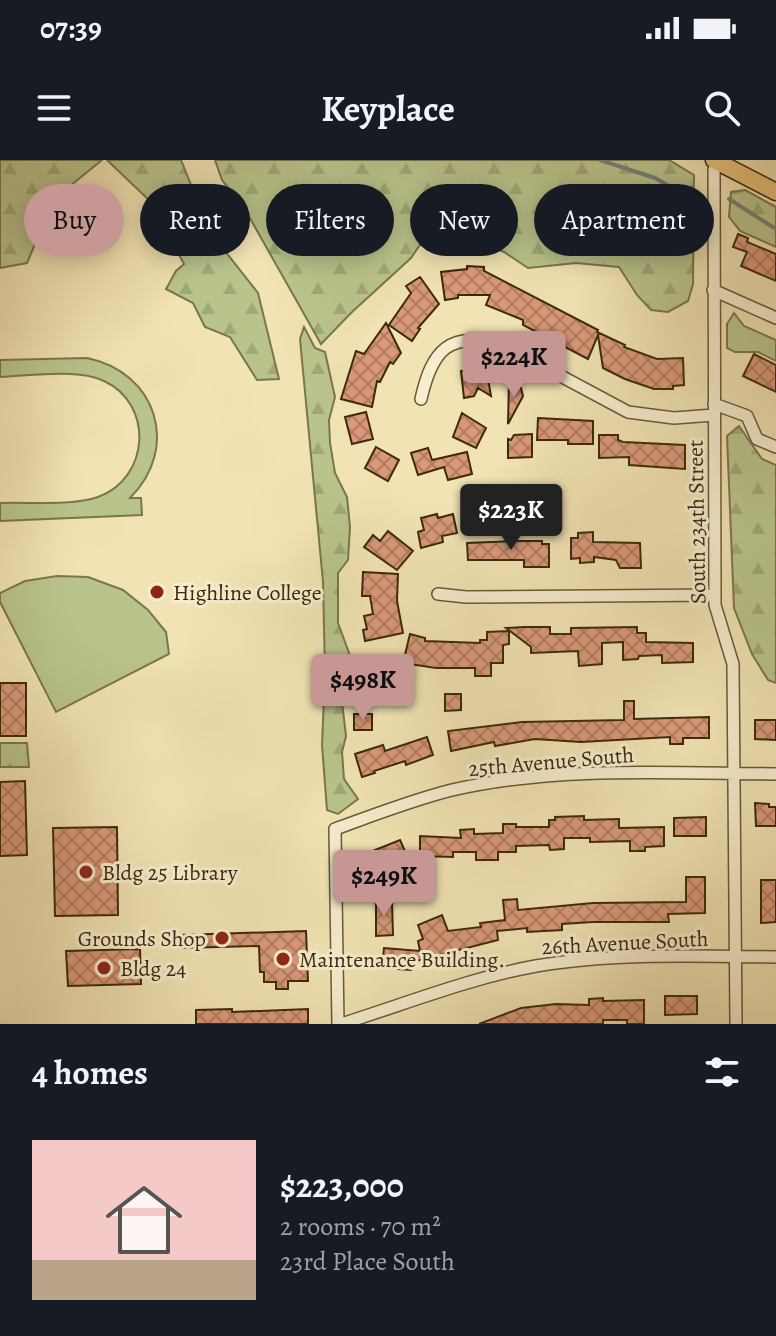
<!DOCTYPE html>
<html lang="en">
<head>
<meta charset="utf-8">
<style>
  body { margin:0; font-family:Alegreya,serif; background:#20242c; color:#f1f3f6; height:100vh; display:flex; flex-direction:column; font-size:30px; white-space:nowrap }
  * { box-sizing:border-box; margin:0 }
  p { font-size:26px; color:#9ea1a6 }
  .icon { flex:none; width:44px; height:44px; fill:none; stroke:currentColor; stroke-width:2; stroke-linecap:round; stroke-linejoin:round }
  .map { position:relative; height:864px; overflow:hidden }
  .drawer { display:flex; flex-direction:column; background:#171b24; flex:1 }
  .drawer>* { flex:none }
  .banner { position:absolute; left:24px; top:24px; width:728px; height:72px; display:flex; gap:16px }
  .price { position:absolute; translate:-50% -68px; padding:0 18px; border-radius:8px; background:#c59692; color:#111; font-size:26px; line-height:52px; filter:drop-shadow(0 2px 4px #0008) }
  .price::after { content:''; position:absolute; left:50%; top:48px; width:24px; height:18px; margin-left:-12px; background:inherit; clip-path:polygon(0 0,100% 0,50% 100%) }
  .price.on { background:#222; color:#fff }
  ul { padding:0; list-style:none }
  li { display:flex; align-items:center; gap:24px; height:200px; padding:0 32px }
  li+li { border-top:2px solid #363941 }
  li span { display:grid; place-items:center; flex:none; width:224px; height:160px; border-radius:0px; color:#555 }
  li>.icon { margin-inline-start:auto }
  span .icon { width:96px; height:96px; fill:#fffc; stroke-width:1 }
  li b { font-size:34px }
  h2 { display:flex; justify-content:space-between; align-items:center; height:96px; padding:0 32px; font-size:34px }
  .tag { padding:0 28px; border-radius:36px; background:#171b24; box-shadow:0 4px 20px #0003; font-size:28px; line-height:72px }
  .tag.on { background:#c59692; color:#111 }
  .status { display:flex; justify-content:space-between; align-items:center; height:56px; padding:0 40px; background:#171b24; direction:ltr }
  .status svg { height:22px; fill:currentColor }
  header { display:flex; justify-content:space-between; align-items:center; height:104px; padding:0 32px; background:#171b24; font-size:36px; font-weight:700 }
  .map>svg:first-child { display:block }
</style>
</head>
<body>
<div class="status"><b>07:39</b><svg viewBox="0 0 49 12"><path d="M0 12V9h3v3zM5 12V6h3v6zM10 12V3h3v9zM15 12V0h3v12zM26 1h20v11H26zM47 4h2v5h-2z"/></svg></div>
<header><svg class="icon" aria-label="menu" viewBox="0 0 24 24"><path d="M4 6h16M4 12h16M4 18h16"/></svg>Keyplace<svg class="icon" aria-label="search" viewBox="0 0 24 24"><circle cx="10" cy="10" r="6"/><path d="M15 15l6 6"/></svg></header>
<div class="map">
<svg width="776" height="864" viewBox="0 0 776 864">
  <defs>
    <pattern id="forest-firs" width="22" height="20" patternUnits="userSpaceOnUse" patternTransform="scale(2)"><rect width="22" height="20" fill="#b9c48c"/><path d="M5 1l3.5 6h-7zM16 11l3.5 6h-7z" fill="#a0a878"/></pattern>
    <pattern id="building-cross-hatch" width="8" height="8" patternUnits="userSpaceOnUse" patternTransform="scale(2)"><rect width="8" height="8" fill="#d99878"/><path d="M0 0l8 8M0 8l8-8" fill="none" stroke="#b17c61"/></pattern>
  </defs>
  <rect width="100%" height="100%" fill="#f1e3b3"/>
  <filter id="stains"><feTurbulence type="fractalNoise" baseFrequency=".0025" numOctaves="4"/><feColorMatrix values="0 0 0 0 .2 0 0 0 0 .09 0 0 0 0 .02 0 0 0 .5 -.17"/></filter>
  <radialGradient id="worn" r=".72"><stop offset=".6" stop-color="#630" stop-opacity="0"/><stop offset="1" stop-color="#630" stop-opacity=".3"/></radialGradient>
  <path fill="#b9c48c" stroke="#7a764d" stroke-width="2" d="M734,153l10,13 32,14v21l-18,-9h-23l-8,-4v-24z
    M87,198c69,14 94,89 43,140h11l1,17 -142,6v-18c29,-1 72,3 98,-6 52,-19 56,-93 6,-116 -26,-13 -75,-5 -104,-4v-17z
    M57,416l31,1 35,13 25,20 18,22 3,22 -113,58 -56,-110v-9l25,-12z"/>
  <path fill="url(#forest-firs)" stroke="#7a764d" stroke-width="2" d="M0,0h102l-48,39 -27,64 -27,5z
    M107,0h74l29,72 48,61 21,86 -22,1 -27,-43 -25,-10 -12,-24 -27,-14 10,-18 8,-7 -34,-63z
    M215,0h454l25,15 -1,109 -5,17 -20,11 -17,-2 -14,-15 -18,-28 -43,-4 -48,5 -24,-16 -59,-23 -19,7 -15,22 -59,54 -31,32 -74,-131 -25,-33z
    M745,30l31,17v40l-36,-16 -11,-14 2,-25z
    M304,167l11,21 10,4 10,45 -6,23 1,23 5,30 12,24 3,30 -2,33 -10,13v50l21,57 -18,13 5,43 -4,16 2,27 14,20 -20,15 -11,-4 -5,-65 3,-72 -2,-91 -23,-243z
    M739,266l23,33 14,6v218l-8,-3 -16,-26 -18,-46 -7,-172z
    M0,583h27l2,24h-29z"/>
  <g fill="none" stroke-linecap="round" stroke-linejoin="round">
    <path stroke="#778173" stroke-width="4" d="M600,0l55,18 14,8 20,5
      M729,39l47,30"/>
  </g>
  <path fill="url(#building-cross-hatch)" stroke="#3c290e" stroke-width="2" d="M738,74l10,4 -1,4 29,12v27l-35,-15 6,-14 -14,-5z
    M467,106l17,1v4l114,59 -1,2 28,13 -1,2 33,12 26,-1 1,27 -11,1v3h-19l-29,-10 -22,-11 -5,-33 -10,24 -65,-34v-5l-37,-15 4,-10h-32v3l-13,2 -4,-28 26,-3z
    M420,117l19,27 -21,24 2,1 -8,12 -23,-16 22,-32 -5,-7z
    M386,163l15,30 -8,11 -3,-2 -10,20 -3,-1 -5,26 -31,-8 15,-48 8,3z
    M754,194l22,11v27l-33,-16z
    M486,207l5,29 -13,-8 -4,8 -10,2 -3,-27z
    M509,221l12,7 2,8 -15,28z
    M366,252l7,27 -21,5 -7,-27z
    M462,253l24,15 -10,20 -23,-11z
    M538,258l55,3v23h-25v-4h-31z
    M532,274v23l-24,1v-19l3,1 3,-5z
    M599,275h19v5l5,2 62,3v24l-56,-4v-8l-30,1z
    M376,287l23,13 -11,21 -23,-13z
    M428,288l4,12 35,-8 5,22 -24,6 -4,-13 -26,8 -7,-22z
    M437,354l1,4 15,-4 4,19 -15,3 1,6 -22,6 -3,-16 6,-2 -3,-12z
    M388,371l25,20 -16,19 -33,-23 9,-12 7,6z
    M593,372v10l47,1 1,25h-21l-4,-8 -22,-3v5l-14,1v-5l-9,1v-21h7v-5z
    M519,381h23v3h7v23h-25v-7h-56l-1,-17z
    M363,412l35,2 -1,27 6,32 -38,8 -2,-11 4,-1 -3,-13 9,-2 -3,-18h-8z
    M524,467h26v7h21v-6l66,-1v6h9v9l47,1v19l-31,1v-8l-23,1 -1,3 -15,1v-18l-21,1v21l-23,2 -1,-15 -47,2v-6l-25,-19z
    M509,471v13l-6,1v18h-12v13h-16v-8h-39l-33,-5 7,-29 15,4v3l55,2v-3h7v-8z
    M0,523h26v53h-26z
    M445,534h16v16l-16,1z
    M624,541h10v18l75,-2v21h-26v6h-13v-7l-89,5 -46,-3 -40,7 -1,-4 -43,9 -3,-20 74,-9 102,-2z
    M354,554h18v16h-18z
    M755,560h21v20l-21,-1z
    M427,577l6,18 -27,10 -1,-4 -31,10 1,2 -13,4 -7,-23 28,-9 2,6z
    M25,621l2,74 -27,1v-74z
    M755,643l14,1v3h7v19h-20z
    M584,656v4l35,-1v9l45,-1v19l-19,1v4h-15v-10l-40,1v-4h-26v11l-14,1 -1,-5 -33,1v6h-18v8h-22v-8h-23v5l-33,-1v-20l41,2 -1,-8 14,-1v5l29,-1v-9h13v3h33v-7h6v-3z
    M706,657v19h-32v-18z
    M117,667l1,88 -63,1 -2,-88z
    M400,680l9,20 -35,14 -9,-20z
    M686,717h19v36l-37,1 1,8h-76l-31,2v6l-35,2v-4l-30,3 1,9 -86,22 -1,8 -29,-2 2,-20 36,3 -2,-10 5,-2 -5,-14 24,-10 6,16 33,-4 -1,-4 25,-3 -2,-20 14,-1 1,11 75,-7 93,-1z
    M761,720h15v42l-15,1z
    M376,741h16l1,34 -17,1z
    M306,771l2,50h-20v8h-12v-7h-12v-10h-4l-1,-26 -78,2v-13z
    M140,789l1,35 -73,2 -2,-35z
    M665,836h32v18l-32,1z
    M603,838v3l41,-1v24h-17v-4h-24v4h-124l42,-16 35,-4 33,1v-6z
    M232,849v3l76,-3v15h-112v-14z"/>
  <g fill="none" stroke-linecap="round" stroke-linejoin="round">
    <g stroke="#695837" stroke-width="14">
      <path id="street" d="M718,0l-4,10 1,435 18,59 3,360
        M713,130l63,28
        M421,239c11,-49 28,-68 80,-55l127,68 46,6 40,-3
        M714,244l33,12 10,23 19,8
        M438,434l28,3 248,-2
        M338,864l-3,-195c39,-14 77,-29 117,-39 104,-24 217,-17 324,-16
        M341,864c64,-20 129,-46 195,-58 77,-13 162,-10 240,-9"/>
    </g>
    <g stroke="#3c290e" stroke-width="19">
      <path id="primary" d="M714,0l62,32"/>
    </g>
    <use href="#street" stroke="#f6edce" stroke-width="11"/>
    <use href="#primary" stroke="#e8c27a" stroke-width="16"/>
  </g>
  <g fill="#8f2418" stroke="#f6edce" stroke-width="3">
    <circle cx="157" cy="432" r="8"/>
    <circle cx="86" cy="712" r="8"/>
    <circle cx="222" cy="778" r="8"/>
    <circle cx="283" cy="799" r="8"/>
    <circle cx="104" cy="808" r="8"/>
  </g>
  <g text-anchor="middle" stroke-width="6" stroke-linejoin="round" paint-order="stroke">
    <g font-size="22" fill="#3c290e" stroke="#f6edce">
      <text transform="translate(696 362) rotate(-91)" y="8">South 234th Street</text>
      <text transform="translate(551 601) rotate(-5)" y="8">25th Avenue South</text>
      <text transform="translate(625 782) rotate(-3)" y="8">26th Avenue South</text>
    </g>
    <g font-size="22" fill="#3c290e" stroke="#f6edce" text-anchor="start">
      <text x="173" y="440">Highline College</text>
      <text x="102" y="720">Bldg 25 Library</text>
      <text x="206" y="786" text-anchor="end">Grounds Shop</text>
      <text x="299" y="807">Maintenance Building.</text>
      <text x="120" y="816">Bldg 24</text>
    </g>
  </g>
  <rect width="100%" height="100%" filter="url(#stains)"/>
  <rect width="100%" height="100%" fill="url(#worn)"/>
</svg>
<b class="price" style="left:514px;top:239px">$224K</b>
<b class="price on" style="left:511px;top:392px">$223K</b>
<b class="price" style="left:363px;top:562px">$498K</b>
<b class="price" style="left:384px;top:758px">$249K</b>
<div class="banner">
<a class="tag on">Buy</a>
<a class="tag">Rent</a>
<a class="tag">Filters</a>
<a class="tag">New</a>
<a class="tag">Apartment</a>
</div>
</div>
<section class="drawer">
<h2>4 homes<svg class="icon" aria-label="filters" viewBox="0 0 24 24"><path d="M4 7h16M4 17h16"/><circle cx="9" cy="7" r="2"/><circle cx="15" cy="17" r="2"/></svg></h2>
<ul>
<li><span style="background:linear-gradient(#f6c9c9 75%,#b9a48a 0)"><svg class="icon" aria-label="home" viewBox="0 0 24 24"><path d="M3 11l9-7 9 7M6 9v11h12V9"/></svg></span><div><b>$223,000</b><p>2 rooms · 70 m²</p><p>23rd Place South</p></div></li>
</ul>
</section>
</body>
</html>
